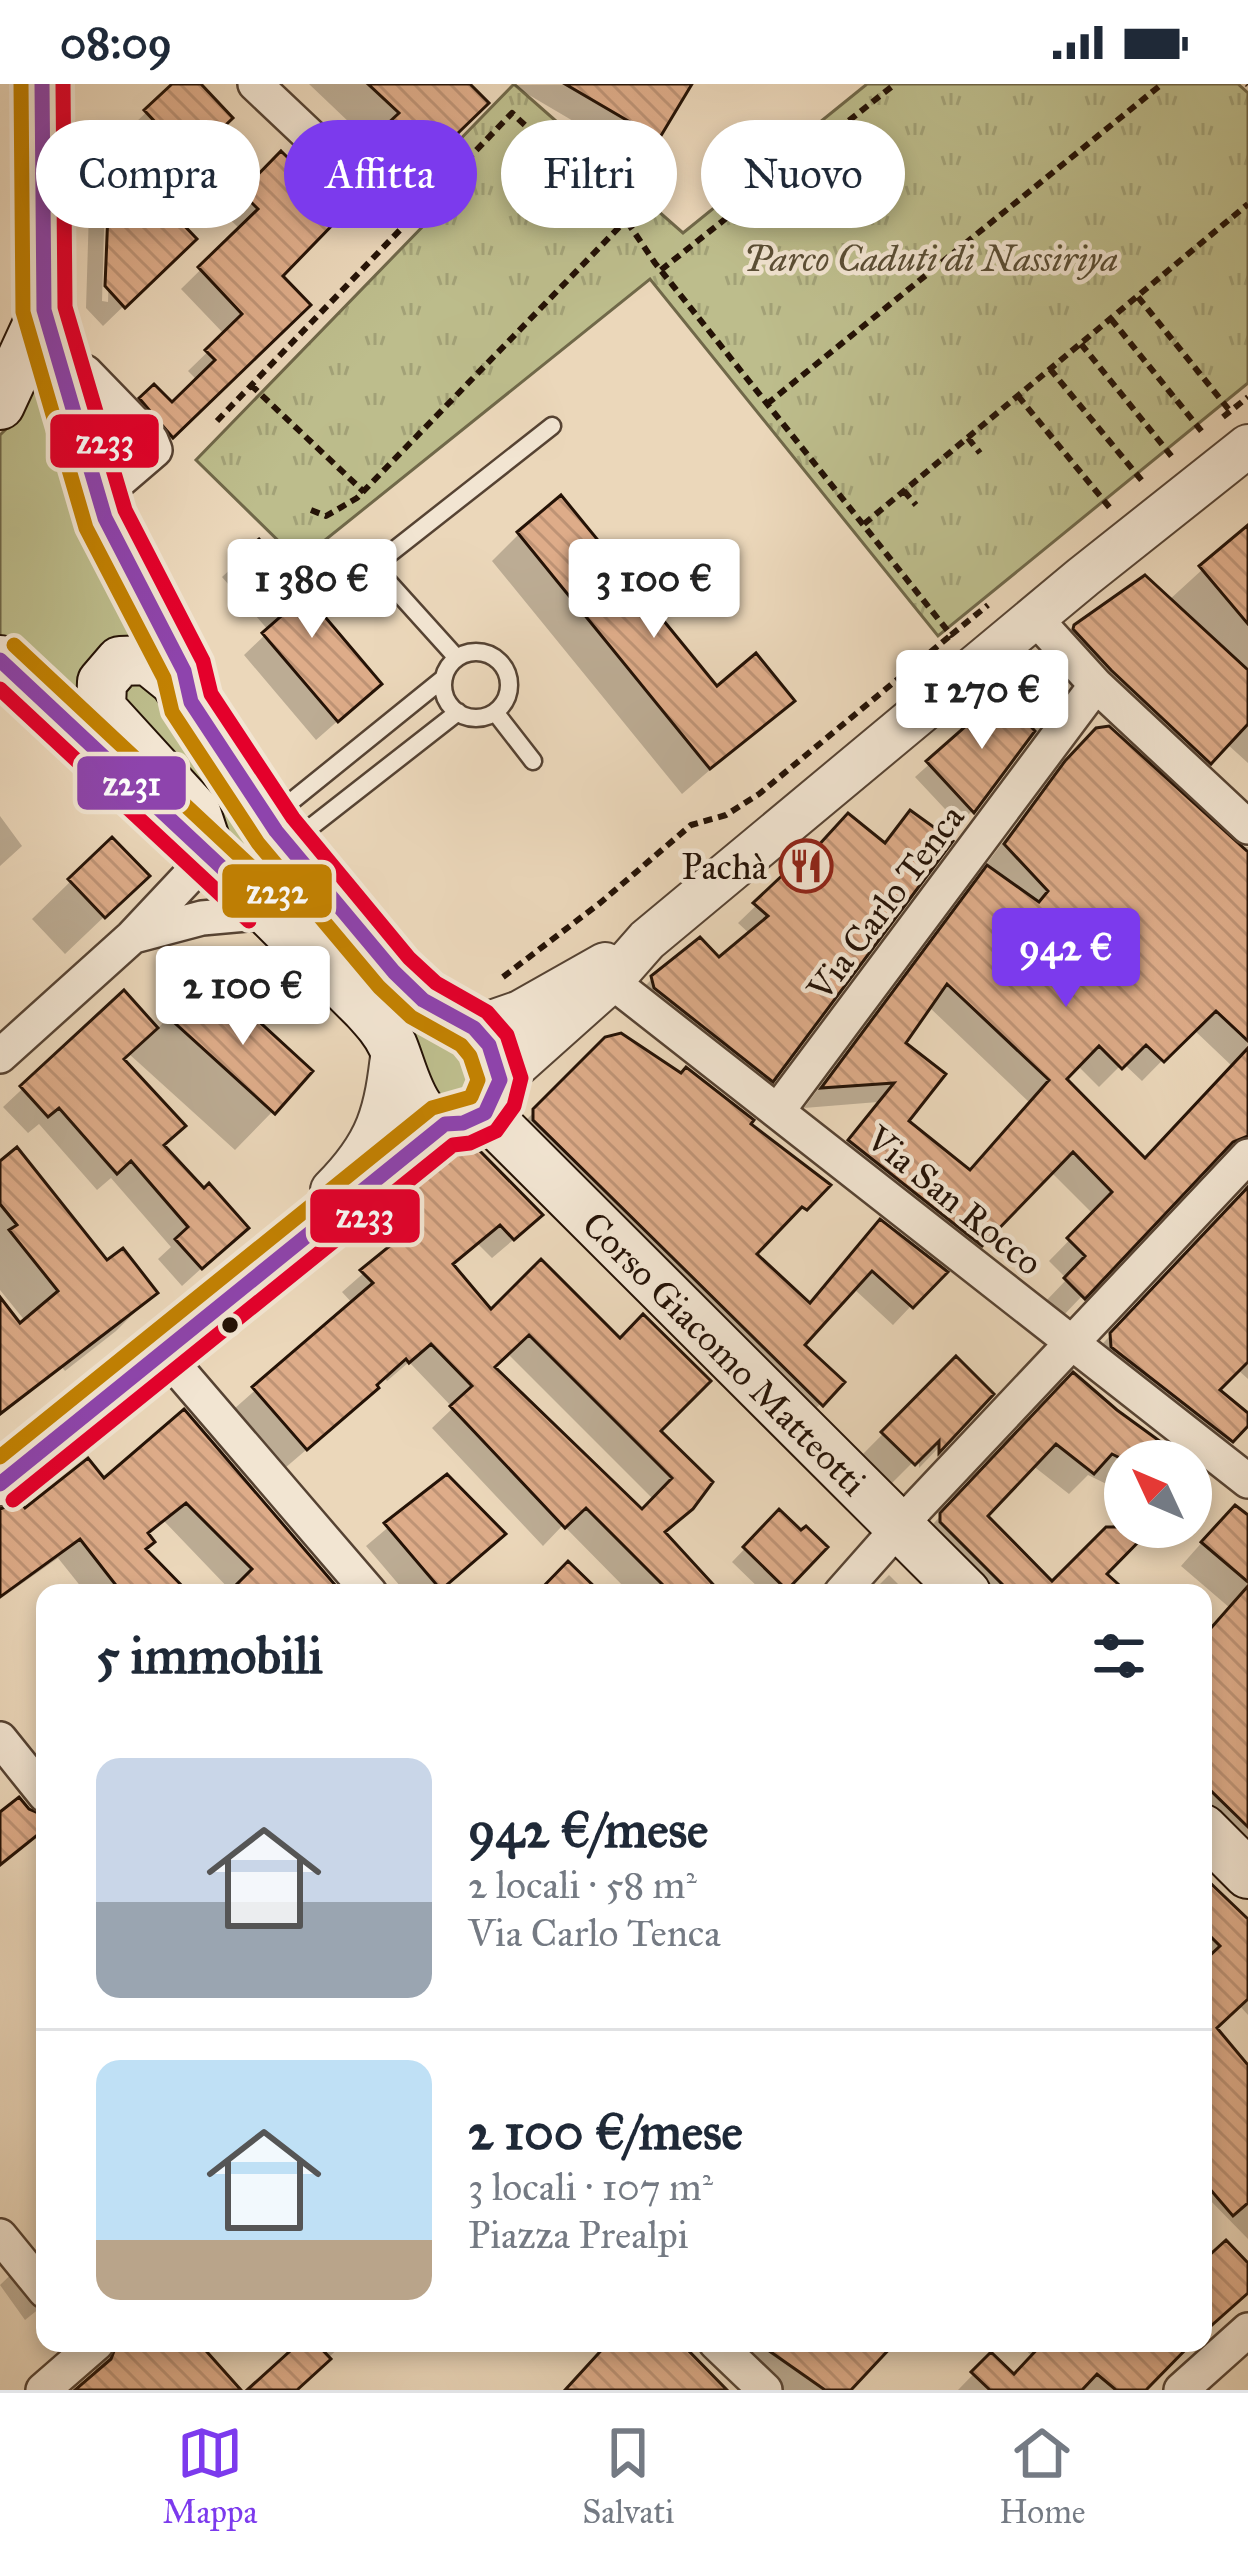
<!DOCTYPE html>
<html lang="it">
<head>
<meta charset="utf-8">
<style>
  body { margin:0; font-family:"IM FELL Great Primer",serif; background:#f2f2f3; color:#1f2937; height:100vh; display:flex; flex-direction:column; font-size:45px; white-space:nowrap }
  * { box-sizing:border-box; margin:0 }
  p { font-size:39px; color:#747a83 }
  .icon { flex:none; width:66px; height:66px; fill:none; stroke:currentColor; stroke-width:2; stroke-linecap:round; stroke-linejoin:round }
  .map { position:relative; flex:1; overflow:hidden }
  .drawer { position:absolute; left:36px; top:1500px; width:1176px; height:768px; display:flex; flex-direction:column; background:#fff; border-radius:24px; box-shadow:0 6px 18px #0003 }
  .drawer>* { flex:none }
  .guide { position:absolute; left:36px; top:36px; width:1176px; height:108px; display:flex; gap:24px }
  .needle { width:78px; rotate:314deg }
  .controls { position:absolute; left:1104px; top:1356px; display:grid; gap:24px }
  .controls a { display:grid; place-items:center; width:108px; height:108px; border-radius:50%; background:#fff; box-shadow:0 6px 18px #0003; font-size:60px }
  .price { position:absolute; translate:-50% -102px; padding:0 27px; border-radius:12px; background:#fff; color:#222; font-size:39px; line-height:78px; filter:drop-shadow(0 3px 6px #0008) }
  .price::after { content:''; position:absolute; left:50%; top:72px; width:36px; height:27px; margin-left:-18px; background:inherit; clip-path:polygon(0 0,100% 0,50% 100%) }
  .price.active { background:#7c3aed; color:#fff }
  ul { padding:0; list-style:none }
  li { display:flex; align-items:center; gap:36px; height:300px; padding:0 60px }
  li+li { border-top:3px solid #e0e1e3 }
  li span { display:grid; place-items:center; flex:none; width:336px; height:240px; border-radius:24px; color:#555 }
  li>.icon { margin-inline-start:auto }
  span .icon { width:144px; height:144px; fill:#fffc; stroke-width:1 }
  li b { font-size:51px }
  h2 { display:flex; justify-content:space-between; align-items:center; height:144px; padding:0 60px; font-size:51px }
  .tag { padding:0 42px; border-radius:54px; background:#fff; box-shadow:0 6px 18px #0003; font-size:42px; line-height:108px }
  .tag.active { background:#7c3aed; color:#fff }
  .status { display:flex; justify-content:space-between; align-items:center; height:84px; padding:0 60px; background:#fff; direction:ltr }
  .status svg { height:33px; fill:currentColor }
  .dock { display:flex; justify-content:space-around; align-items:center; height:168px; border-top:3px solid #e0e1e3; background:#fff; font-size:33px; color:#747a83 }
  .dock a { display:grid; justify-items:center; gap:6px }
  .dock .active { color:#7c3aed }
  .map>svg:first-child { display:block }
</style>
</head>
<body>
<div class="status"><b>08:09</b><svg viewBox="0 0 49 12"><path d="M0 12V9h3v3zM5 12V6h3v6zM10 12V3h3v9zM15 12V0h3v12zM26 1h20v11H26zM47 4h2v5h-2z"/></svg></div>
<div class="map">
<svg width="1248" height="2306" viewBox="0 0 1248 2306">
  <defs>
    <pattern id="park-tufts" width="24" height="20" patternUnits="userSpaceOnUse" patternTransform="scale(3)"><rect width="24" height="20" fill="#bdbd8c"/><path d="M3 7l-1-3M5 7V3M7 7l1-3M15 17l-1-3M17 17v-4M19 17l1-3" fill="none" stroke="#a2a177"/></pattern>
    <pattern id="building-back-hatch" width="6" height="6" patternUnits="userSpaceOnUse" patternTransform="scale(3)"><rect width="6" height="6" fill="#deac89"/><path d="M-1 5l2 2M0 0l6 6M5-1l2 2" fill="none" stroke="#be9375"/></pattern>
  </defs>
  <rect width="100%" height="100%" fill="#ebd7ba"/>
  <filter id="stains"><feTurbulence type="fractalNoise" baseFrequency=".00167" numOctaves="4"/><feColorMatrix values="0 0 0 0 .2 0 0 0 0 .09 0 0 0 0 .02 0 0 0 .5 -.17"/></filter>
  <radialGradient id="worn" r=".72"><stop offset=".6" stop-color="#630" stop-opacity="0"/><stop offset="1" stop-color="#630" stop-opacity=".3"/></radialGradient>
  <path fill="#bdbd8c" stroke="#706849" stroke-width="3" d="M38,285l113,266 -63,78 -88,-66v-212l8,-8z
    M134,584l354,409 -41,37 -204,-241 -132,-187z"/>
  <path fill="url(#park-tufts)" stroke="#706849" stroke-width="3" d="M514,0l169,149 184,-149h371l10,9v290l-310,253 -288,-357 -351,282 -103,-101 233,-240 -24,-24z"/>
  <path fill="#0003" fill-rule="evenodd" d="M176,0h21l32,34 -54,52 -42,-45z
    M309,0h157l19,19 -92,89 -34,-35 13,-13z
    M688,0l-31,53 -21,21 -124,-73z
    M281,72l-2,120 28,28 -155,150 -30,-35 32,-31 18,18 26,-25 -10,-10 37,-36 -44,-46 60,-59 -17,-16z
    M111,107l82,48 -90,87 -17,-18 3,-97 16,-16 -3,106 6,1z
    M519,450l197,156 75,10 -109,94 -190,-233z
    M1239,452l9,11v216l-22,-20 -38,39 -134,-133 22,-22 92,-26z
    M259,459l98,161 -41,36 -72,-85 25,-24 -47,-54z
    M1001,616l-29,111 -13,13 -44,-47z
    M1075,669l158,93 15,1v325l-7,-12 -21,-5 -9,5 -149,157 -16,-16 21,-22 -18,-18 45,-46 -44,-44 -91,94 -129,-102 48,-61 -74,6 163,-218 21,-21 -3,-3 60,-80zM928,922l102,97 -61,70 -64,-51 -3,-78zM1193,945l40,38 -89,95 -81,-83 14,-14 22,22 24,-24 19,18z
    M910,730l-139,266 -18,18 -119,-101 19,-19 66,-17 31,-27 -12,-11 52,-50 3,2 90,-31z
    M0,732l22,30 -22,20z
    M112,757l-4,72 -43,41 -33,-35z
    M123,911l33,35 27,-27 89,109 -37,38 -107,-97 -7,7 40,86 65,100 -44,40 -24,-27 13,-12 -60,-69 -14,12 -58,-66 -11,9 -25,-26z
    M607,956l140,85 80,60 -75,69 56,51 54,-63 81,30 -50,53 -40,-37 -52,57 20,58 -18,19 -287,-292z
    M451,1072l68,79 -27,23 -14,-14 -27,22 40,47 50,-50 116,168 52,51 -47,52 56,59h-88l-67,-68 -20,21 -111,-118 21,-20 -44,-46 -22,19 -3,-4 -29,31 -70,60 -51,-59 119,-105 -11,-12 56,-49 -21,-23zM507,1269l147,147 -12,13 -151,-146z
    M0,1081l107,100 47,28 -38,38 -51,40 -4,-5 -61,50v-97l19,8 7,-5 -26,-32z
    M1248,1092v203l-11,-10 -21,21 32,27v5l-38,39 -120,-104 153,-162z
    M956,1276l34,34 -71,74v-12l-27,27 -29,-29z
    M1051,1314l127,63h-53v32l-37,-18 -19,19 -37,-29 -48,51 68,69 73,-72v14h23l-45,47 20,19h-157l-47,-54z
    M184,1329l154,180h-105l-69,-72 -18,15 -4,14 43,43h-99l-28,-35 -58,41v-86l24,-1 79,-30z
    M447,1394l34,76 -45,39h-30l-40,-47z
    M779,1429l45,34 -44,46h-16l-32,-31z
    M1248,1434v355l-45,-46v-189l27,-30 -49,-42 31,-35z
    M889,1491l18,18h-36z
    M1203,1797l45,45v89l-9,-10 -25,24 34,41v169l-45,-46z
    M45,2158v62l-20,16 -25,-35z
    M117,2259h78l42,47h-157l12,-11 6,-16z
    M303,2259h41l-50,47h-43z
    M706,2259h185l-45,47h-70z
    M1018,2259h175l-50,47h-185l33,-34 23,21 19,-20z"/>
  <path fill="url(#building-back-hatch)" stroke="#241206" stroke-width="3" fill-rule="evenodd" d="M172,0h29l32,34 -43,41 -46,-49z
    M368,0h102l19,19 -65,63 -39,-40 14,-13z
    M565,0h127l-33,55z
    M281,67l63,62 -61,63 28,29 -138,133 -34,-40 15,-14 18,18 43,-42 -10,-10 37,-36 -44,-47 60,-58 -17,-17z
    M129,84l68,71 -72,69 -20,-22 4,-98z
    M561,411l156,191 39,-33 39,48 -85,68 -193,-237z
    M1248,441v99l-49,-58z
    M259,455l123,145 -44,38 -76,-89 26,-23 -47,-56z
    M1145,491l103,95v54l-37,40 -100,-94 -38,-41 1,-4z
    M1001,611l34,36 -61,82 -48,-52z
    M1109,642l139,126v189l-32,-30 -52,51 -18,-17 -24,24 -23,-23 -32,33 78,79 103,-110v88l-15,6 -148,157 -21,-21 21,-22 -18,-18 45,-46 -39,-40 -91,94 -134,-106 46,-57 -73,5 166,-223 52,37 9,-11 -44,-47 61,-83 31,-33zM947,900l102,96 -79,90 -61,-49 37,-47 -40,-31z
    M910,726l43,31 -180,241 -119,-94 -3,-12 49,-39 19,20 49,-41 -15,-13 36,-34 5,3 54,-59 37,30z
    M112,753l38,39 -45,42 -37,-39z
    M124,906l34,38 -34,31 62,67 -22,19 40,43 5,-5 40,45 -47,41 -27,-30 13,-12 -57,-66 -14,13 -58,-66 -11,9 -28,-31z
    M228,909l85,78 -38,43 -108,-98 16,-17 8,7 11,-12 14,12z
    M621,949l60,40 5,-6 68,53 -3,4 80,61 -24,25 -5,-3 -45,47 53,49 70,-84 68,53 -35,36 -41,-37 -67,74 40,37 -22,24 -290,-286v-11l72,-72z
    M17,1063l90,113 16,-12 35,45 -158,121v-117l20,26 38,-32 -49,-61 8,-5 -17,-21v-43z
    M477,1064l66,67 -29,25 -14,-15 -47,39 38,45 50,-50 79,79 23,-24 68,67 -50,50 52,51 -20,27 -28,23 56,61h-50l-85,-85 -21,20 -115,-122 22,-20 -41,-42 -22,19 -3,-4 -29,26 2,3 -72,62 -55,-63 121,-104 -13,-13 58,-47 -23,-26 55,-44zM529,1251l143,143 -30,31 -147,-142z
    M1248,1103v175l-28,28 28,23v13l-15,16 -122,-95 -1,-14z
    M956,1272l38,38 -55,59v-12l-24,24 -34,-33z
    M1073,1288l44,38 70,51h-61l-14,-7 -18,20 -38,-30 -68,72 64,65 54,-54h47l-46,47 21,19h-117l-71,-71v-9z
    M184,1325l158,184h-114l24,-24 -66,-66 -38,30 7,9 -9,7 43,44h-67l-42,-54 -80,58v-88l19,-8 6,7 63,-50 16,20z
    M447,1390l59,60 -65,56 -57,-67z
    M1235,1421l13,10v67l-47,-40z
    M779,1425l22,21 5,-4 22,21 -41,43 -44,-43z
    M568,1477l33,32h-64z
    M1248,1502v241l-45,-44v-146z
    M19,1713l10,12 16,7v13l-45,36v-53z
    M1203,1792l45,43v80l-31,29 31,37v138l-15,13 -30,-35v-219l17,-16 -17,-17z
    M1226,2156l22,23v30l-45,40v-72z
    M117,2259h82l42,47h-166l36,-31z
    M299,2259h17l15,16 -34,31h-50z
    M608,2259h73l46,47h-162z
    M758,2259h137l-44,47h-26z
    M1043,2259h149l-46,47h-30l-19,-16 -15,16h-92l-19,-18 20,-20 23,22z"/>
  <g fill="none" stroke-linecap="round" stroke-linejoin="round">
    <g stroke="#564333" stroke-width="21">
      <path id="service" d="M443 601a33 33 0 1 1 66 0a33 33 0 1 1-66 0Z
        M457,574l-83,-92 178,-140
        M495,628l38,49
        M272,733l172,-139
        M293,757l165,-129"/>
    </g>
    <g stroke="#564333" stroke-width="38">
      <path id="minor" d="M255,0l73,69
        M58,278l27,10 66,68 4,10 -57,49
        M1035,534l61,67 152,142
        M134,852l68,-18 68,-6
        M611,897l637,500
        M0,972l132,-119 78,-83
        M779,1025l317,-424
        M163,1268l207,241
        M841,1509l76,-86 331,-351
        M0,1655l45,56
        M0,2152l45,55
        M716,2259l49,47
        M43,2306l54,-47
        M1181,2306l67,-60"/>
    </g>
    <g stroke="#564333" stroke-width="46">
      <path id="tertiary" d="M474,944l46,-16 85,-48
        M500,996l111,-99 36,-41 436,-363 165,-131
        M332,1106c47,-47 54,-78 61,-142
        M0,1400l445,-360"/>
    </g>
    <g stroke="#241206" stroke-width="52">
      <path id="secondary" d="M42,0l2,226 61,208 79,153 5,20
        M0,321l44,-95
        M0,576l210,194 155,154c11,12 21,23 28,38 13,31 23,95 74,75 21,-7 27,-21 33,-41l-3,-19 -23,-33 -51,-28 -29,-28 -118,-141 -102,-150 -26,-21 -28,1 -18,21 -1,26 95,104 14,42
        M485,1029l481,480
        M1203,1745l45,45"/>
    </g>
    <path stroke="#241206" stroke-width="6" stroke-dasharray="9 6" stroke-linecap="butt" d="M1247,0l1,1
      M661,186l234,-186
      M1138,213l92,114
      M1111,235l92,114
      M1081,260l92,114
      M1050,285l93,113
      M251,301l113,107
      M1018,312l92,112
      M767,320l395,-320
      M1223,333l25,-20
      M217,337l295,-308 114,107 29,43 296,372 37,-30
      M968,354l12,15
      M904,407l12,14
      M311,426l15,6 31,-18 269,-278
      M864,440l384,-320
      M503,893l97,-74 91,-78 35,-10 33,-21 192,-159"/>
    <use href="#service" stroke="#f2e5d2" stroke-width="16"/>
    <use href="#minor" stroke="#f2e5d2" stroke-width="33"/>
    <use href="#tertiary" stroke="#f2e5d2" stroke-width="42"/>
    <use href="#secondary" stroke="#f2e5d2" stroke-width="48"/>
    <g stroke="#f2e5d2" stroke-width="24">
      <path id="bus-1" d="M0,576l263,246
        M0,1400l445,-360 18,-1 22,-10 15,-33 -11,-35 -15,-17 -51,-28 -29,-28 -118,-141 -85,-129 -7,-31 -79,-153 -61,-208 -2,-226"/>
    </g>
    <g stroke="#f2e5d2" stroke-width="24">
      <path id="bus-2" d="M0,605l249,232
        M13,1416l440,-355 17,-2 26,-12 18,-25 7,-28 -14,-43 -20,-23 -51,-29 -27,-25 -116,-140 -82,-124 -8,-33 -78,-151 -60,-203 -2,-223"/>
    </g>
    <g stroke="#f2e5d2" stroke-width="24">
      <path id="bus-3" d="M14,561l263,246
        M0,1373l432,-349 39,-11 7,-17 -8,-24 -9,-11 -50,-28 -32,-30 -121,-144 -86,-131 -8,-34 -78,-150 -63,-216 -2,-228"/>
    </g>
    <use href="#bus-1" stroke="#8e44ad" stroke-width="15"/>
    <use href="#bus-2" stroke="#e4002b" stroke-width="15"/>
    <use href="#bus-3" stroke="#c28102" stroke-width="15"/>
  </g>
  <defs>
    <g id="restaurant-ring" transform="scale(2.7)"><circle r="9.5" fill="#f2e5d2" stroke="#8f2418" stroke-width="1.5"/><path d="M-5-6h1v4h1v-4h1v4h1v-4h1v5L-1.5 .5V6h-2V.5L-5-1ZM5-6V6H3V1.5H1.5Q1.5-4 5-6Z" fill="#8f2418"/></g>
  </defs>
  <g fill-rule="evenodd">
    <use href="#restaurant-ring" x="806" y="782"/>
  </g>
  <circle fill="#241206" stroke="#f2e5d2" stroke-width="4.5" cx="230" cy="1241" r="10"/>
  <g text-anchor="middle" stroke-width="9" stroke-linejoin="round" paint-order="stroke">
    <g font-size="36" font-style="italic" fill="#5a4e35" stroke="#f2e5d2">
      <text x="931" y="187">Parco Caduti di Nassiriya</text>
    </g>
    <g font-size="36" fill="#241206" stroke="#f2e5d2" text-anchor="end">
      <text x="767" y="795">Pachà</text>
    </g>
    <g font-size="36" fill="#241206" stroke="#f2e5d2">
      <text transform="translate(885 818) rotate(-53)" y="13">Via Carlo Tenca</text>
      <text transform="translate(955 1116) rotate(39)" y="13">Via San Rocco</text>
      <text transform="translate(725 1269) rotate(45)" y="13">Corso Giacomo Matteotti</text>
    </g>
  </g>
  <g stroke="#f2e5d2" stroke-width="4.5">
    <rect x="48" y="328" width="113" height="58" rx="12" fill="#e4002b"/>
    <rect x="75" y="670" width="113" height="58" rx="12" fill="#8e44ad"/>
    <rect x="220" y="778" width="114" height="58" rx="12" fill="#c28102"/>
    <rect x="308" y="1103" width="114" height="58" rx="12" fill="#e4002b"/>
  </g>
  <g font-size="33" text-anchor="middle" font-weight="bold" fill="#fff">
    <text x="105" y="369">z233</text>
    <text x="132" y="711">z231</text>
    <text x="277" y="819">z232</text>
    <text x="365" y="1143">z233</text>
  </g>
  <rect width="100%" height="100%" filter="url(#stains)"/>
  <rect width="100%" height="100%" fill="url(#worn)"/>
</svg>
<div class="controls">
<a><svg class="needle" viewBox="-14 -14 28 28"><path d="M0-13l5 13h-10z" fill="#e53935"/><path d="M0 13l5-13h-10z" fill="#747a83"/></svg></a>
</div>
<b class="price" style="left:312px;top:557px">1 380 €</b>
<b class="price" style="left:654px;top:557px">3 100 €</b>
<b class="price" style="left:982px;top:668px">1 270 €</b>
<b class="price active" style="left:1066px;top:926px">942 €</b>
<b class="price" style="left:243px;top:964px">2 100 €</b>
<div class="guide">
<a class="tag">Compra</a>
<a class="tag active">Affitta</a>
<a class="tag">Filtri</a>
<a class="tag">Nuovo</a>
</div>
<section class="drawer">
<h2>5 immobili<svg class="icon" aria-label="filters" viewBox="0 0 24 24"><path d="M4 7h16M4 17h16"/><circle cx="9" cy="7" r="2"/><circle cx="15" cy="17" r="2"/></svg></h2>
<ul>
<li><span style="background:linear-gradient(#c9d6e8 60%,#9aa5b1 0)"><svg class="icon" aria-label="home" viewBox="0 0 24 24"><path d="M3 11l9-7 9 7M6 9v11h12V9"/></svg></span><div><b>942 €/mese</b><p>2 locali · 58 m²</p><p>Via Carlo Tenca</p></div></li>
<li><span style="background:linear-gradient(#bfe0f5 75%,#b9a48a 0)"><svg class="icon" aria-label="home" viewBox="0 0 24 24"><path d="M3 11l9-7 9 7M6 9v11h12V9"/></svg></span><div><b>2 100 €/mese</b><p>3 locali · 107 m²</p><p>Piazza Prealpi</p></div></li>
</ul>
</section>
</div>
<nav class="dock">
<a class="active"><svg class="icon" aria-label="map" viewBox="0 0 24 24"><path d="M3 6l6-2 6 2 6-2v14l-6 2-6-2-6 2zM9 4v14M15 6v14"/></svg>Mappa</a>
<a><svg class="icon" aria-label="saved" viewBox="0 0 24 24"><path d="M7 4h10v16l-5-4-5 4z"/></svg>Salvati</a>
<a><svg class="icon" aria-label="home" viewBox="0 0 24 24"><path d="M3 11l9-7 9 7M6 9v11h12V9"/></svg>Home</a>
</nav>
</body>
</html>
